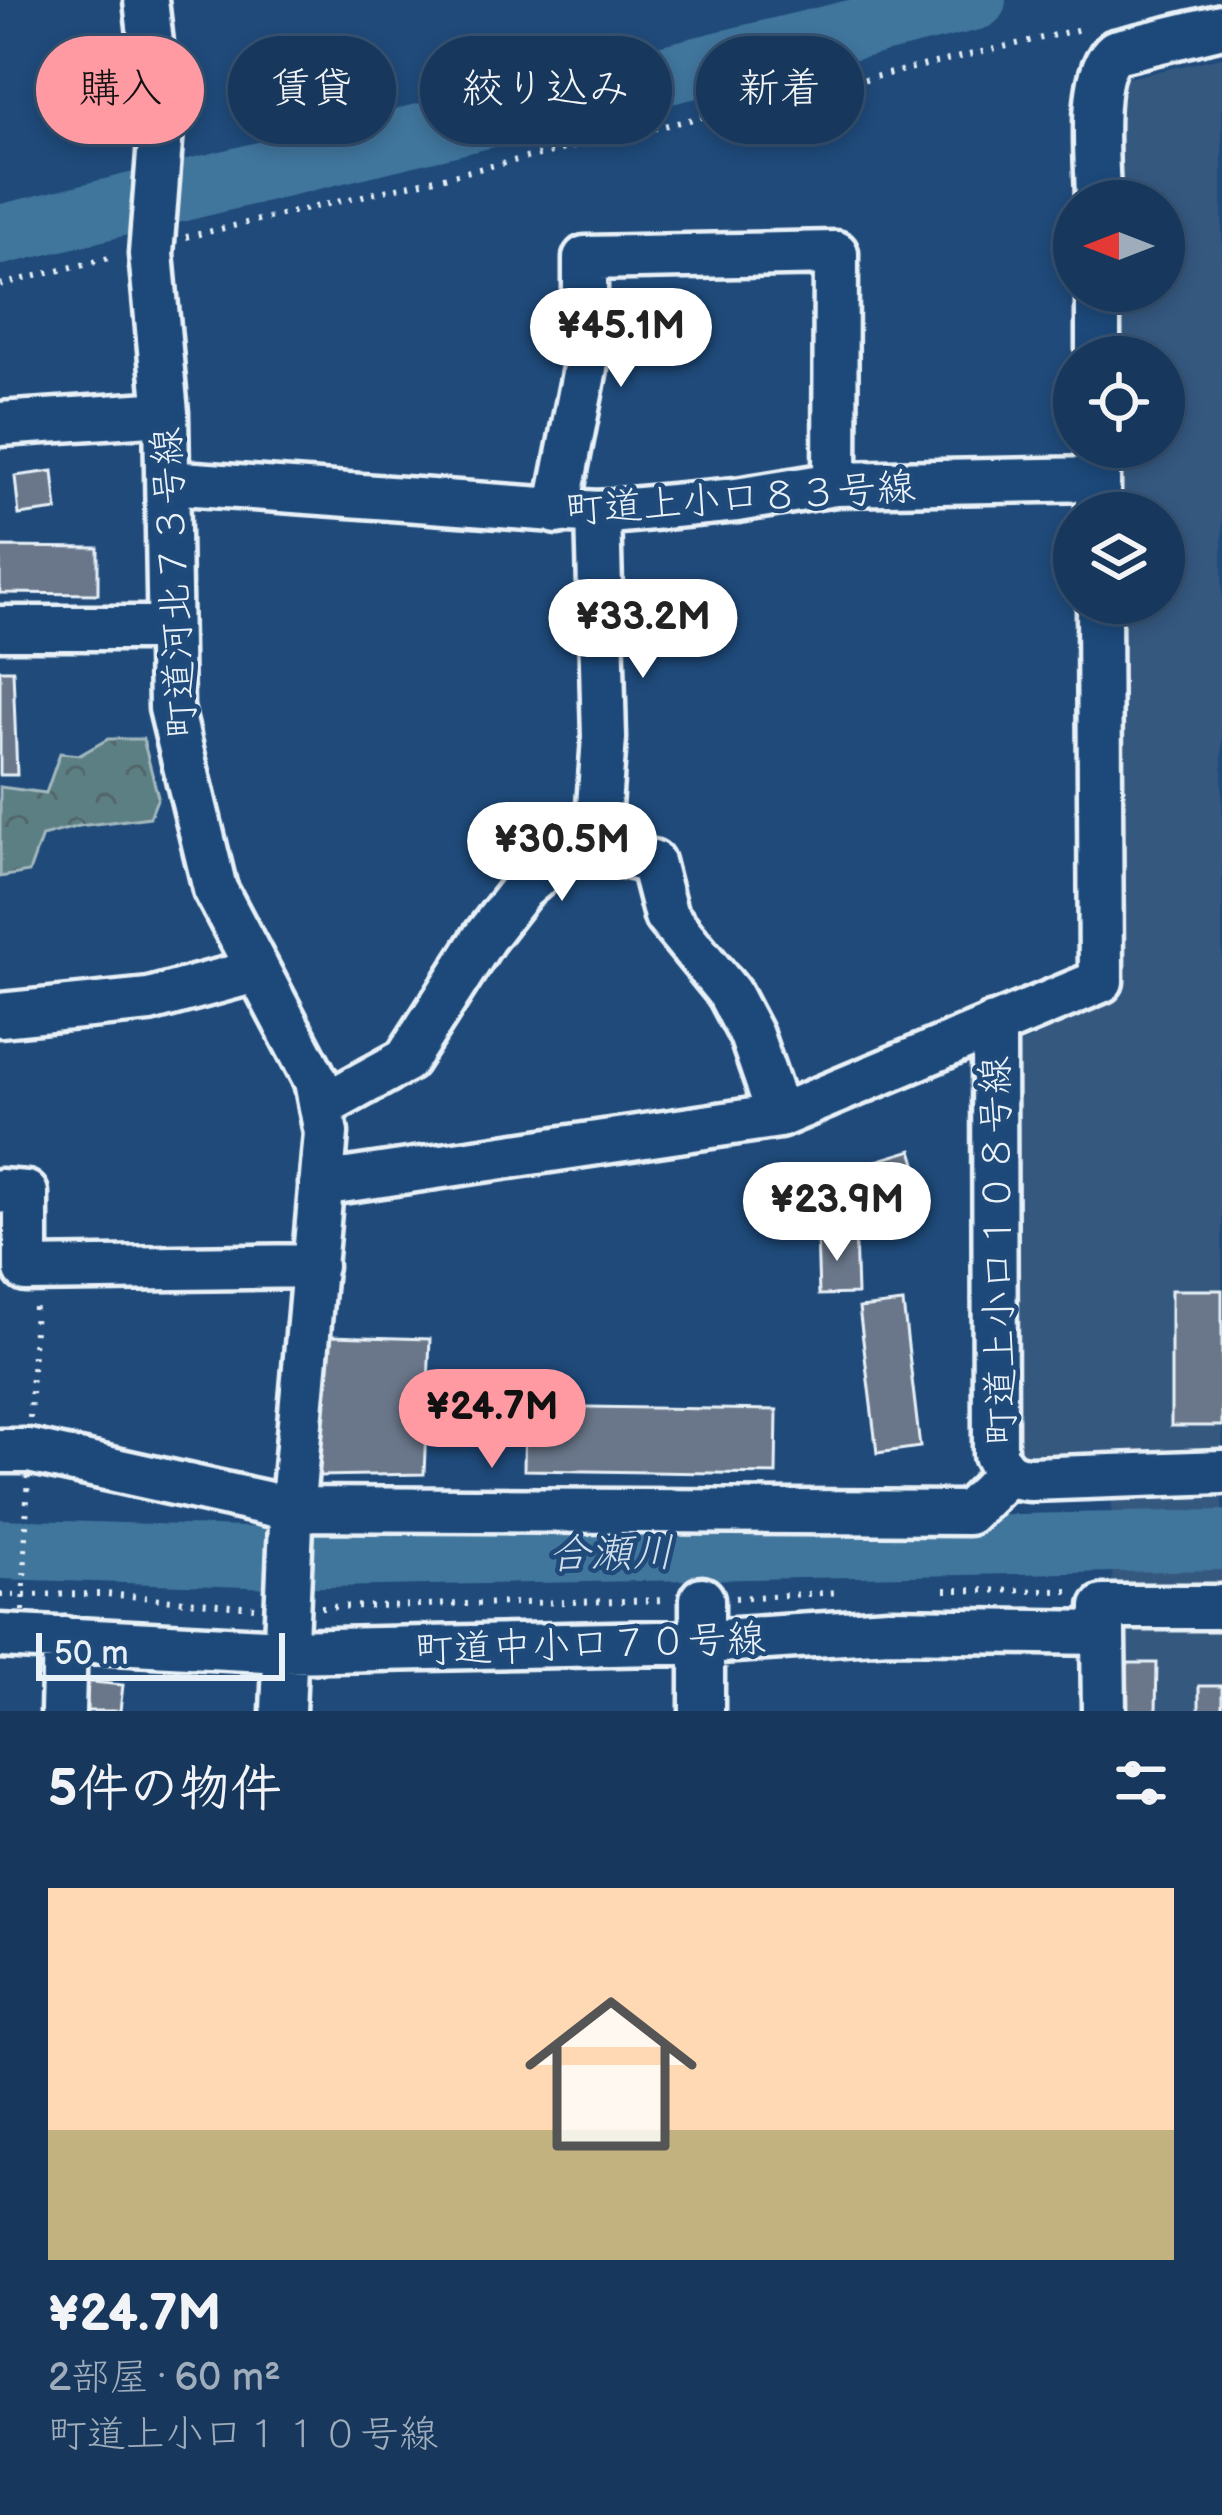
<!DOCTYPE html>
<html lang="ja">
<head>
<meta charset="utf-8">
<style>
  body { margin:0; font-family:"Balsamiq Sans","Klee One",sans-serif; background:#244365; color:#f1f3f6; height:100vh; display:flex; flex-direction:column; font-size:45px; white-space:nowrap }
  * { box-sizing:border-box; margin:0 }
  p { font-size:39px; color:#9eacbb }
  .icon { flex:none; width:66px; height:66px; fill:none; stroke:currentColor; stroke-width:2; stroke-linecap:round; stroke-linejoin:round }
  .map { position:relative; height:1711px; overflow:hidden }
  .panel { display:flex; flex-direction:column; background:#17385c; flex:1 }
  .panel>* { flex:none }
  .banner { position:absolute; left:36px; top:36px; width:1152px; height:108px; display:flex; gap:24px }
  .needle { width:78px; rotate:270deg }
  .controls { position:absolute; left:1053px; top:180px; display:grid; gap:24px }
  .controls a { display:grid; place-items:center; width:132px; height:132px; border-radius:50%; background:#17385c; box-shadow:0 6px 18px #0003,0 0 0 3px #365272; font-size:60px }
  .scale { position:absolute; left:36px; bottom:30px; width:249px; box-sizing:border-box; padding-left:12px; border:6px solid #e8f1f8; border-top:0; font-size:33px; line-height:42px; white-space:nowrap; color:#e8f1f8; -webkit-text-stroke:9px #1f4a7a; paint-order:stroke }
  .price { position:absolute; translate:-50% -102px; padding:0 27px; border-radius:42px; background:#fff; color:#222; font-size:39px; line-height:78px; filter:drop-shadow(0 3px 6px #0008) }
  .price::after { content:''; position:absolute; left:50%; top:72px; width:36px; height:27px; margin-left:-18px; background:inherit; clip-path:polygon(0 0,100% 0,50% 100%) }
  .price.current { background:#ff9aa2; color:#111 }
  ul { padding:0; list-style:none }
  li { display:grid; align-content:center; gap:24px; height:636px; padding:0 48px }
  li span { display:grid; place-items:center; height:372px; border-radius:0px; color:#555 }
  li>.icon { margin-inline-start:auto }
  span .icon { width:216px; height:216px; fill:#fffc; stroke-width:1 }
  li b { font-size:51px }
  h2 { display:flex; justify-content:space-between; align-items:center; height:144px; padding:0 48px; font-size:51px }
  .tag { padding:0 42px; border-radius:54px; background:#17385c; box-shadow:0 6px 18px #0003,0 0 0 3px #365272; font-size:42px; line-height:108px }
  .tag.current { background:#ff9aa2; color:#111 }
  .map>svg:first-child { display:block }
</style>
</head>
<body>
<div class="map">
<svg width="1222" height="1711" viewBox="0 0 1222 1711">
  <defs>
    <pattern id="forest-crowns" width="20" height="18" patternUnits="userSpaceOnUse" patternTransform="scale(3)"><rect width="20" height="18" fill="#5b7f84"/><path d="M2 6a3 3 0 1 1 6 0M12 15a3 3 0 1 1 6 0" fill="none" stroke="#52666a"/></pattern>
  </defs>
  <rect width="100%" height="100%" fill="#1f4a7a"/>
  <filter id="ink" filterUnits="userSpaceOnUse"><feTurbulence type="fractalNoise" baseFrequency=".00833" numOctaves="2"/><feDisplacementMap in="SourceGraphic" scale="24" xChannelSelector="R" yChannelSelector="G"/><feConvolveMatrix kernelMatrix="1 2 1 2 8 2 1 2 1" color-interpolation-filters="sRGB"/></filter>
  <g filter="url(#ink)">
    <path fill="#36587f" d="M1222,57v1654h-108l-3,-257 -97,-1 4,-408 104,-48 -3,-394h45v-90h-45l-1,-66h46v-90h-47v-66h47v-90h-48l-1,-120z"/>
    <path fill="url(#forest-crowns)" stroke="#a2b8be" stroke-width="3" d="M108,739h35l15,58 -8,20 -71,9 -37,10 -13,36 -29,5v-90l46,6 14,-40 20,2z"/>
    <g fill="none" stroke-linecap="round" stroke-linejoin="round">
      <path stroke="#40759c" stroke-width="60" d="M0,235l976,-235
        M0,1549l276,9 946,-18"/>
    </g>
    <path fill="#6b778a" stroke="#e8f1f8" stroke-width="3" d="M53,471l4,39 -38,5 -4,-39z
      M0,547l98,1v46l-98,-1z
      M0,670h13l4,105h-17z
      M912,1150l17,56 -36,11 -17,-56z
      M855,1233l2,61 -38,1 -2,-61z
      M1171,1290h51v136h-51z
      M903,1303l17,144 -43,6 -18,-145z
      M330,1336l100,3 -6,135 -105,2z
      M525,1406l252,4 -1,64 -252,-4z
      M1120,1663h37l-1,48h-37z
      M82,1681l41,4 -3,26h-41z
      M1199,1686h23v25h-23z"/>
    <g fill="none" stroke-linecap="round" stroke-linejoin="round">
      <g stroke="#e8f1f8" stroke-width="51">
        <path id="minor" d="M146,0l15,129 -10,125 15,159 5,295 44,181 101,192 10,52 -35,391 -8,187
          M1098,201c0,-36 -11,-127 17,-149l107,-26
          M1098,291v66
          M0,424l166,-11
          M1098,447v66
          M168,482l430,31 139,-13 98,-16 263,-5
          M557,512l28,-144v-110l251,-5 -1,231
          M0,628h169
          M596,847l8,-109 -6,-225
          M0,1015l149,-15 107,-29
          M994,1025l1,430c8,17 16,23 35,24l192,-7
          M324,1105l82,-45 78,-122 38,-49 34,-29 31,-14 65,16 14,54 63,77 22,42 28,81
          M321,1184l458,-68 322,-135 -2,-378
          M0,1191l26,2v77l289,-4
          M0,1451h29l263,58 676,4 39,-39
          M1103,1633v-26h119
          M0,1636l284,15 421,-9 184,-12 214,3 1,78
          M63,1711l2,-72
          M702,1711v-112"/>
      </g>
      <path stroke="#e8f1f8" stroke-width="6" stroke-dasharray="3 9" stroke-linecap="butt" d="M186,237l899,-209
        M0,285l113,-28
        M30,1418l5,-113
        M945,1590l124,1
        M0,1595l106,-1 148,13
        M735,1598l106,-6
        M321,1607l347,-7"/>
      <use href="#minor" stroke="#1f4a7a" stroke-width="42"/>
      <path stroke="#e8f1f8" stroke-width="6" stroke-dasharray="3 9" stroke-linecap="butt" d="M23,1611l5,-142"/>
    </g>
  </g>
  <g text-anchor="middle" stroke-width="9" stroke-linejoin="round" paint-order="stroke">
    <g font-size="39" fill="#e8f1f8" stroke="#1f4a7a">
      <text transform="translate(740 497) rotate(-4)" y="14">町道上小口８３号線</text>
      <text transform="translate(173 583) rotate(-93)" y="14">町道河北７３号線</text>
      <text transform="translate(997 1251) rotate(-91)" y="14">町道上小口１０８号線</text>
      <text transform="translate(590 1643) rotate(-2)" y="14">町道中小口７０号線</text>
    </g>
    <g font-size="42" font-style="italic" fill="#cfdeea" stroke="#1f4a7a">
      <text transform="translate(611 1552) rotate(-1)" y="15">合瀬川</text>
    </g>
  </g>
</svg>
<div class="controls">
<a><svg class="needle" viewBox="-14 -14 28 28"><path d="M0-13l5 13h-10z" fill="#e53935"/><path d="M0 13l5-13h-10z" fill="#9eacbb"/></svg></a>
<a><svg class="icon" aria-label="locate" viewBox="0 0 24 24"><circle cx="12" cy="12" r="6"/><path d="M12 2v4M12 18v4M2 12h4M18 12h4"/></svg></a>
<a><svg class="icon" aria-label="layers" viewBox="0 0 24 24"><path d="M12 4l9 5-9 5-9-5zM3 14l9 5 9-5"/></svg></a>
</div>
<div class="scale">50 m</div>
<b class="price" style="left:621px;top:390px">¥45.1M</b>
<b class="price" style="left:643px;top:681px">¥33.2M</b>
<b class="price" style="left:562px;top:904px">¥30.5M</b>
<b class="price" style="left:837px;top:1264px">¥23.9M</b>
<b class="price current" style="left:492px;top:1471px">¥24.7M</b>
<div class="banner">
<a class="tag current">購入</a>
<a class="tag">賃貸</a>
<a class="tag">絞り込み</a>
<a class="tag">新着</a>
</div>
</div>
<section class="panel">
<h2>5件の物件<svg class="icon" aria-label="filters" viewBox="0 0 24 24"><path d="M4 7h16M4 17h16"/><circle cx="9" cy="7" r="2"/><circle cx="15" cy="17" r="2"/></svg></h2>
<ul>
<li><span style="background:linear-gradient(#ffd9b3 65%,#c2b280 0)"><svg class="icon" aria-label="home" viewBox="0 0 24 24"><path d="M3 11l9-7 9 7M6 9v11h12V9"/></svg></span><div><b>¥24.7M</b><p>2部屋 · 60 m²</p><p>町道上小口１１０号線</p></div></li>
</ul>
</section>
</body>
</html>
